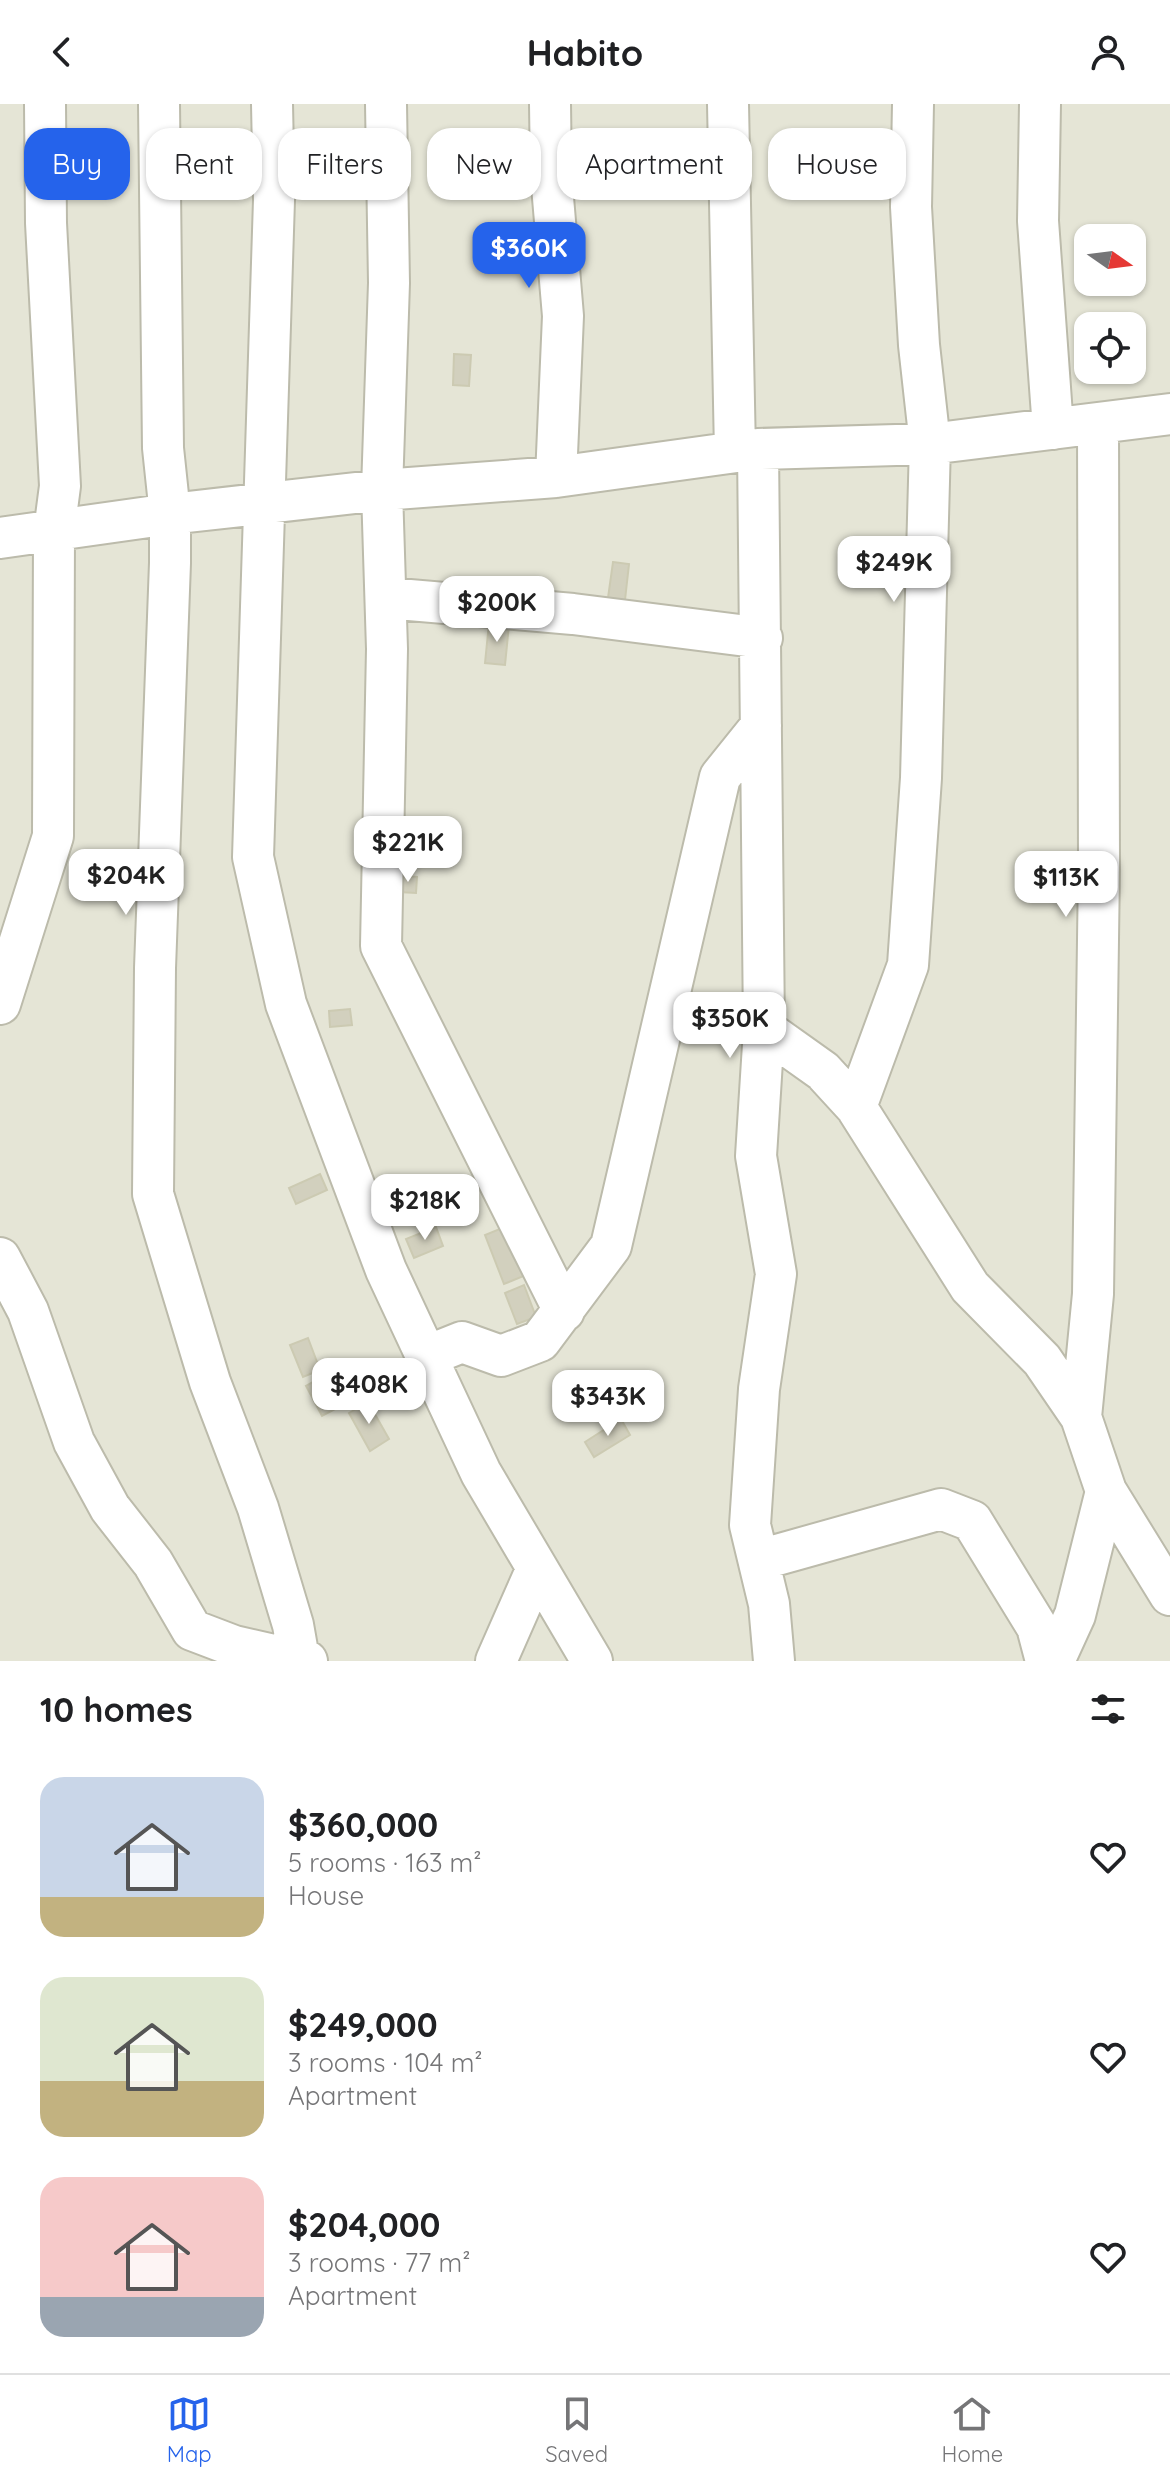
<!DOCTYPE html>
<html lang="en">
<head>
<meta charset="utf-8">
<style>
  body { margin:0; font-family:Quicksand,sans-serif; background:#f6f6f6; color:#202124; height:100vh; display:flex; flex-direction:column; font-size:30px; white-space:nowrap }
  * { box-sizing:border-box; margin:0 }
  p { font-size:26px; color:#757577 }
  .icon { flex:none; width:44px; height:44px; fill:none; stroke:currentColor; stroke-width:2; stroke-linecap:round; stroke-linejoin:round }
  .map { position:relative; height:1557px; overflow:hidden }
  .drawer { display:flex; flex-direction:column; background:#fff; flex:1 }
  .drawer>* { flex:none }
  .guide { position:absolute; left:24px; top:24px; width:1122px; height:72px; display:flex; gap:16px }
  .needle { width:52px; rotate:104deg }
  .fabs { position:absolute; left:1074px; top:120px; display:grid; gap:16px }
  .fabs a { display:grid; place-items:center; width:72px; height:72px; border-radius:16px; background:#fff; box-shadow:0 2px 6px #0004; font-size:40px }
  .price { position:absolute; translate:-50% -68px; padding:0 18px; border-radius:16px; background:#fff; color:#222; font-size:26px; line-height:52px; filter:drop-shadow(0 2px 4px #0008) }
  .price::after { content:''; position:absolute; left:50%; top:48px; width:24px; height:18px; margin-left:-12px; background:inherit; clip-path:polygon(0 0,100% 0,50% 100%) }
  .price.active { background:#2563eb; color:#fff }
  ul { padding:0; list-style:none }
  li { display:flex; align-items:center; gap:24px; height:200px; padding:0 40px }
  li span { display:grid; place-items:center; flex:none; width:224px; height:160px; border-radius:24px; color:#555 }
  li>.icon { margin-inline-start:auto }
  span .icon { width:96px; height:96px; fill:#fffc; stroke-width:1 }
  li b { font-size:34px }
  h2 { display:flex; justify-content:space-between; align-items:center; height:96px; padding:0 40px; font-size:34px }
  .pill { padding:0 28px; border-radius:24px; background:#fff; box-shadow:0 2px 6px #0004; font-size:28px; line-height:72px }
  .pill.active { background:#2563eb; color:#fff }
  header { display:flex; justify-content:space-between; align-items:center; height:104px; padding:0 40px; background:#fff; font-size:36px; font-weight:700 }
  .menu { display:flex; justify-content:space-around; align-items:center; height:112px; border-top:2px solid #e0e0e0; background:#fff; font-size:22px; color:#757577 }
  .menu a { display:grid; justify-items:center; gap:4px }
  .menu .active { color:#2563eb }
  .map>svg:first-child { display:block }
</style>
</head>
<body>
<header><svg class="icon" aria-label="back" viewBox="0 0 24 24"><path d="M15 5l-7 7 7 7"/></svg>Habito<svg class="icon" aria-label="person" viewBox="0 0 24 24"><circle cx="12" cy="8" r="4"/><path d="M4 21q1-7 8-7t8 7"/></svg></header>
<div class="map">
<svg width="1170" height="1557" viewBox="0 0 1170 1557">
  <rect width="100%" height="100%" fill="#f1f1e7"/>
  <path fill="#e5e5d6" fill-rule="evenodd" d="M0,0h1170v1557h-1170zM1088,134h44v44h-44zM1088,222h44v44h-44z"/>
  <path fill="#d2d0be" stroke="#cccab2" stroke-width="2" d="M578,28h59v41l-49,1v-21h-10z
    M454,250l17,1 -2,31 -16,-1z
    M613,458l16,2 -4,36 -17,-2z
    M489,519l20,2 -4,40 -20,-2z
    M399,772l18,1 -1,16 -18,-1z
    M350,905l2,16 -22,2 -1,-16z
    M320,1070l7,16 -31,14 -7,-16z
    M507,1122l19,49 -22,9 -19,-49z
    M436,1123l7,19 -29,12 -8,-19z
    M524,1181l12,32 -19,7 -12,-31z
    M308,1234l12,32 -17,7 -13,-32z
    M322,1273l15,31 -15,8 -16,-30z
    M368,1298l21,37 -19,12 -21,-38z
    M621,1315l9,16 -36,22 -9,-15z"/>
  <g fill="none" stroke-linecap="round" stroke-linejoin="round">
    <g stroke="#bcbbab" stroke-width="44">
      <path id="minor" d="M159,0l4,344 7,66v49l-15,405 -2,226 57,188 48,126 35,117 6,34 8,2
        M272,0l2,96 -21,657 33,147 100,266 95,203 111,188
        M386,0l3,179 -7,207 5,159 -6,297 183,365
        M550,0l1,70 12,142 -7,161
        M728,0l7,348
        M1040,0l-2,117 15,208
        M758,345l6,580 -8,127 20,118 -17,115 -9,136 19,79 5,57
        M0,434l170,-24 212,-24 174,-13 202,-28 172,-5 240,-30
        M386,494l187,16 189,24
        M0,900l53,-168 1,-304 6,-46 -14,-263 -1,-119
        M764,925l59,42 33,36 114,180 72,73 39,57 25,74 64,104
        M856,1003l52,-142 13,-187 9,-334 -11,-99 -8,-138 2,-103
        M0,1154l28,53 46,131 36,66 43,55 39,67 42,16 66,15
        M427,1252l35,-14 39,14 39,-15 71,-95 109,-469 41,-51
        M1081,1313l12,-123 6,-425 -1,-446
        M759,1456l182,-51 31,12 65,106 9,34
        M496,1557l41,-93
        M1054,1557l21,-46 31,-124"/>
    </g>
    <use href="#minor" stroke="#fff" stroke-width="40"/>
  </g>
</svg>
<div class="fabs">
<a><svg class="needle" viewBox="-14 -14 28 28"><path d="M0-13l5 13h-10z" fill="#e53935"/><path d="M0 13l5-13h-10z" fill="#757577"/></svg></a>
<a><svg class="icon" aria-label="locate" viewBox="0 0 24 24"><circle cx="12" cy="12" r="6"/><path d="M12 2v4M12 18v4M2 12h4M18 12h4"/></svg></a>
</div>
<b class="price active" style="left:529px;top:186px">$360K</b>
<b class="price" style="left:894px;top:500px">$249K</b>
<b class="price" style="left:497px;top:540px">$200K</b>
<b class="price" style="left:408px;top:780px">$221K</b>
<b class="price" style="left:126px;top:813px">$204K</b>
<b class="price" style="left:1066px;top:815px">$113K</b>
<b class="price" style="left:730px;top:956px">$350K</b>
<b class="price" style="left:425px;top:1138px">$218K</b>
<b class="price" style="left:369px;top:1322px">$408K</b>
<b class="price" style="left:608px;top:1334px">$343K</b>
<div class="guide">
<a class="pill active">Buy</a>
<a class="pill">Rent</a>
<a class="pill">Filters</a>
<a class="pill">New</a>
<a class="pill">Apartment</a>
<a class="pill">House</a>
</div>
</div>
<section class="drawer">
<h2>10 homes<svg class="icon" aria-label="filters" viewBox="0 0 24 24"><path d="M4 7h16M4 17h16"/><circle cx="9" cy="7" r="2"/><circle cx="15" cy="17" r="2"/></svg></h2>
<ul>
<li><span style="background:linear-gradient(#c9d6e8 75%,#c2b280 0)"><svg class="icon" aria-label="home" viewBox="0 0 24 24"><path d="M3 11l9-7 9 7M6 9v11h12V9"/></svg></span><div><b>$360,000</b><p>5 rooms · 163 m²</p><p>House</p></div><svg class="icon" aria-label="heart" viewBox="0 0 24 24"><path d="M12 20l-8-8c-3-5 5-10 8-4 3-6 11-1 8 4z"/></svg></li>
<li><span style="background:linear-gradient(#dfe7d0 65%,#c2b280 0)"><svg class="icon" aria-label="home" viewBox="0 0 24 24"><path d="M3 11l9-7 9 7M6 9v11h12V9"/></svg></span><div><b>$249,000</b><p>3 rooms · 104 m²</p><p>Apartment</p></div><svg class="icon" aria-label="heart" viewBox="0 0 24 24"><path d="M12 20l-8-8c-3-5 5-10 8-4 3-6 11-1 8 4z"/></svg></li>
<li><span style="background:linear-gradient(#f6c9c9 75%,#9aa5b1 0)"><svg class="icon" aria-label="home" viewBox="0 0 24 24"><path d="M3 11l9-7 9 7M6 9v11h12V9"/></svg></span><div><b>$204,000</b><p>3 rooms · 77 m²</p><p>Apartment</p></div><svg class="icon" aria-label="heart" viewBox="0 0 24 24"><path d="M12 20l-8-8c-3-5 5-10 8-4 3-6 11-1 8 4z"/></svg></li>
</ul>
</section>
<nav class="menu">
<a class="active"><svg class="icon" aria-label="map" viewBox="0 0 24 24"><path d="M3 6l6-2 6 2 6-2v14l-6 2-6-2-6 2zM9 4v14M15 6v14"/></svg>Map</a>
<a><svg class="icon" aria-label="saved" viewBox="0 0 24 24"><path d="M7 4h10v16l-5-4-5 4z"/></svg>Saved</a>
<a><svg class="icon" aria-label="home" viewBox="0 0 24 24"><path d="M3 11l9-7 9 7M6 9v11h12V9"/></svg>Home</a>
</nav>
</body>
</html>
